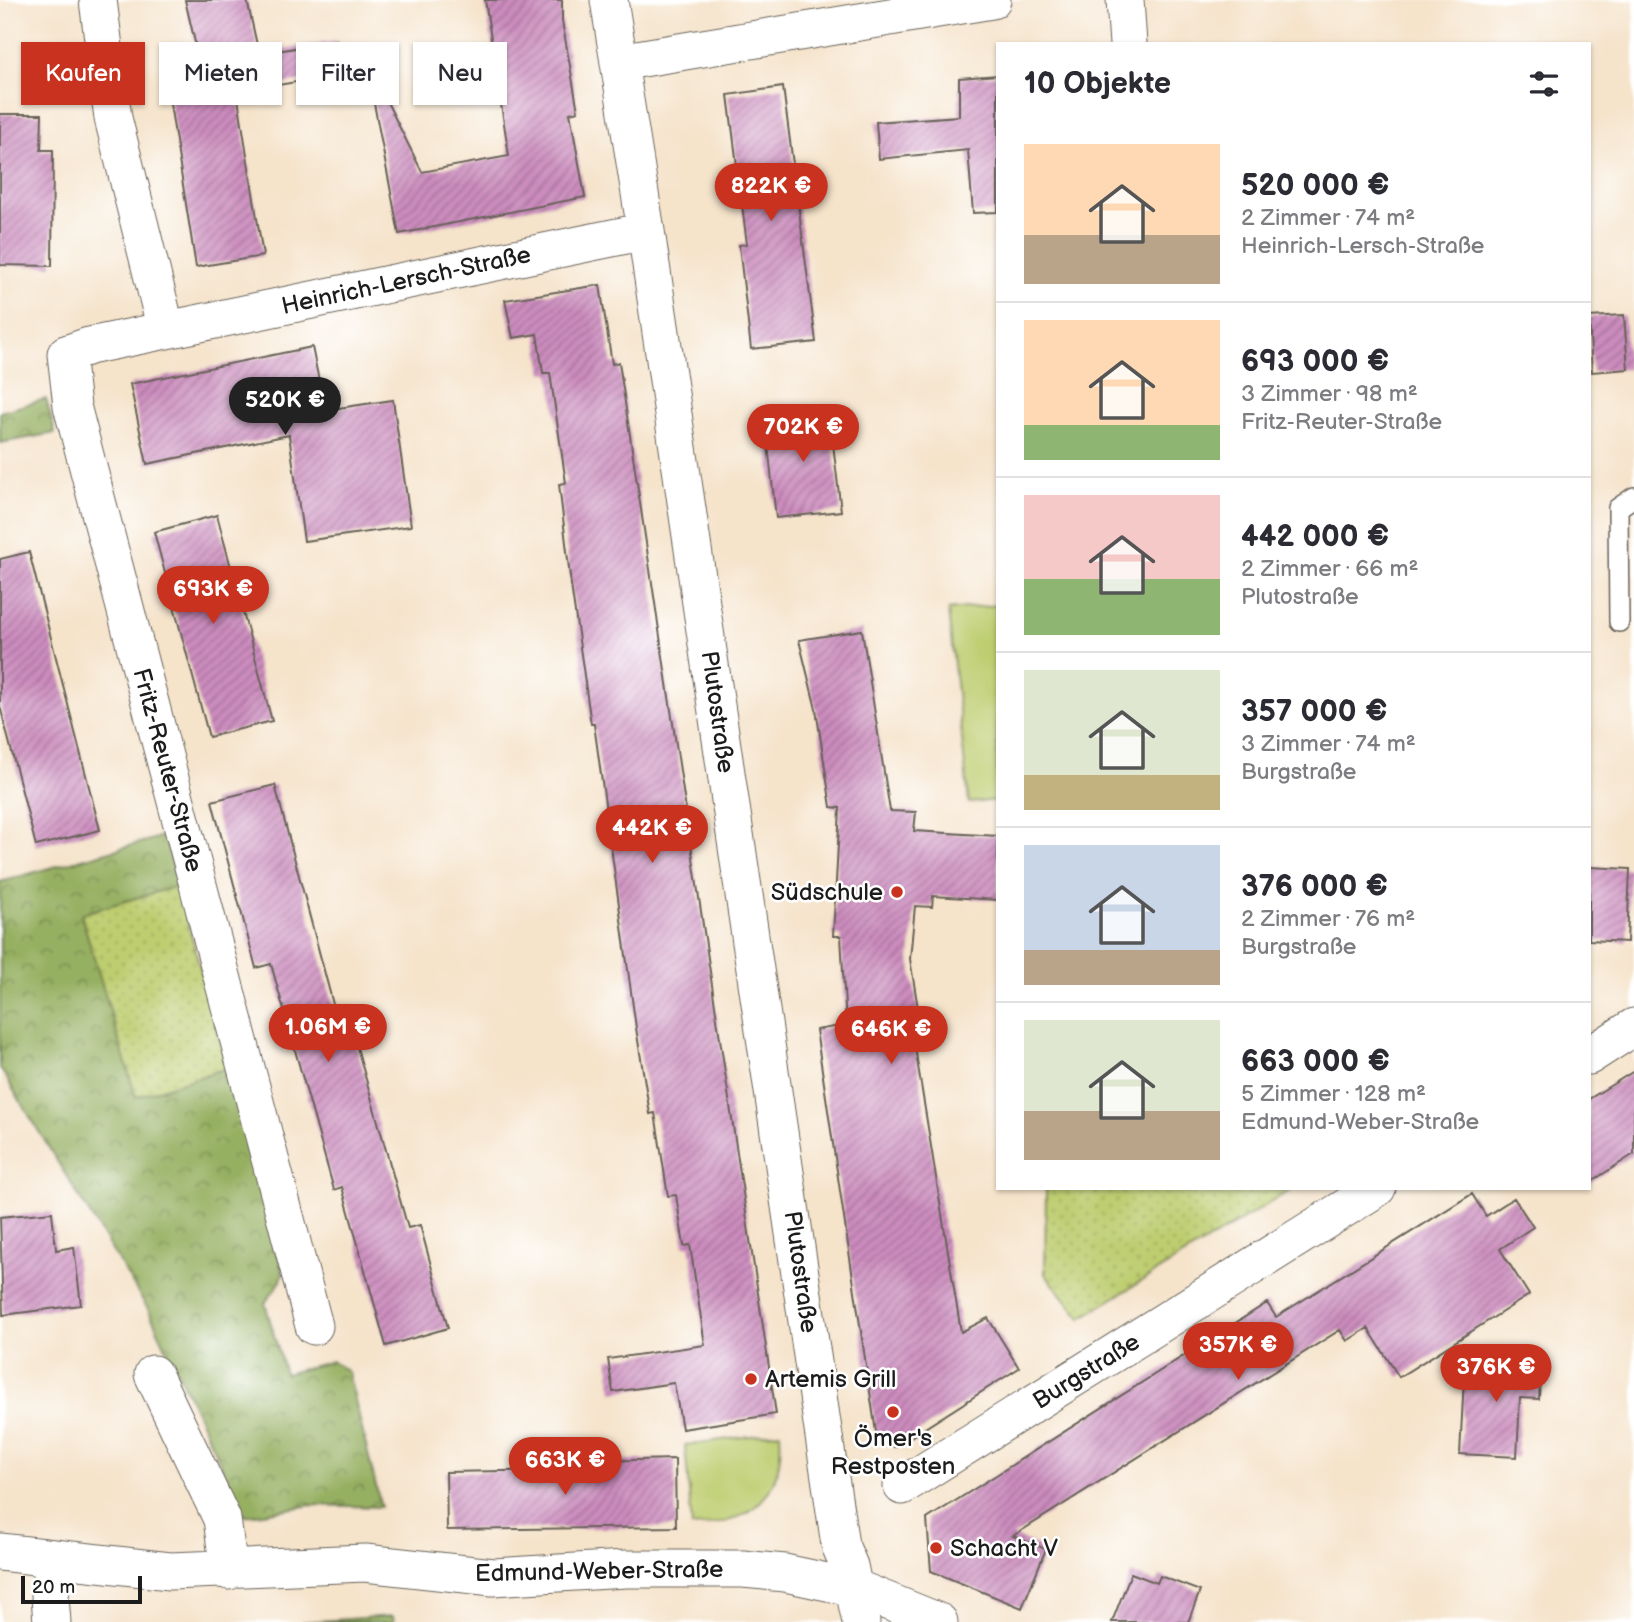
<!DOCTYPE html>
<html lang="de">
<head>
<meta charset="utf-8">
<style>
  body { margin:0; font-family:"Balsamiq Sans",sans-serif; background:#f2f2f3; color:#2b2b33; height:100vh; display:flex; flex-direction:column; font-size:26px; white-space:nowrap }
  * { box-sizing:border-box; margin:0 }
  p { font-size:23px; color:#7c7c81 }
  .icon { flex:none; width:38px; height:38px; fill:none; stroke:currentColor; stroke-width:2; stroke-linecap:round; stroke-linejoin:round }
  .map { position:relative; flex:1; overflow:hidden }
  .sheet { position:absolute; left:996px; top:42px; width:595px; height:1148px; display:flex; flex-direction:column; background:#fff; border-radius:0px; box-shadow:0 2px 5px #0004 }
  .sheet>* { flex:none }
  .banner { position:absolute; left:21px; top:42px; width:665px; height:63px; display:flex; gap:14px }
  .scale { position:absolute; left:21px; bottom:18px; width:121px; box-sizing:border-box; padding-left:7px; border:4px solid #1c1c1c; border-top:0; font-size:19px; line-height:24px; white-space:nowrap; color:#1c1c1c; -webkit-text-stroke:5px #fff; paint-order:stroke }
  .price { position:absolute; translate:-50% -60px; padding:0 16px; border-radius:24px; background:#c8321e; color:#fff; font-size:23px; line-height:46px; filter:drop-shadow(0 2px 4px #0008) }
  .price::after { content:''; position:absolute; left:50%; top:42px; width:21px; height:16px; margin-left:-10px; background:inherit; clip-path:polygon(0 0,100% 0,50% 100%) }
  .price.selected { background:#222; color:#fff }
  ul { padding:0; list-style:none }
  li { display:flex; align-items:center; gap:21px; height:175px; padding:0 28px }
  li+li { border-top:2px solid #e1e1e2 }
  li span { display:grid; place-items:center; flex:none; width:196px; height:140px; border-radius:0px; color:#555 }
  li>.icon { margin-inline-start:auto }
  span .icon { width:84px; height:84px; fill:#fffc; stroke-width:1 }
  li b { font-size:30px }
  h2 { display:flex; justify-content:space-between; align-items:center; height:84px; padding:0 28px; font-size:30px }
  .chip { padding:0 24px; border-radius:0px; background:#fff; box-shadow:0 2px 5px #0004; font-size:24px; line-height:63px }
  .chip.selected { background:#c8321e; color:#fff }
  .map>svg:first-child { display:block }
</style>
</head>
<body>
<div class="map">
<svg width="1634" height="1622" viewBox="0 0 1634 1622">
  <defs>
    <pattern id="forest-crowns" width="20" height="18" patternUnits="userSpaceOnUse" patternTransform="scale(1.75)"><rect width="20" height="18" fill="#96b062"/><path d="M2 6a3 3 0 1 1 6 0M12 15a3 3 0 1 1 6 0" fill="none" stroke="#7a8e50"/></pattern>
    <pattern id="park-dots" width="8" height="8" patternUnits="userSpaceOnUse" patternTransform="scale(1.75)"><rect width="8" height="8" fill="#bdcd70"/><path d="M2 2h.1M6 6h.1" fill="none" stroke="#a2af60" stroke-width="1.8" stroke-linecap="round"/></pattern>
    <pattern id="building-hatch" width="6" height="6" patternUnits="userSpaceOnUse" patternTransform="scale(1.75)"><rect width="6" height="6" fill="#cc8cbe"/><path d="M-1 1l2-2M0 6l6-6M5 7l2-2" fill="none" stroke="#a5729a"/></pattern>
  </defs>
  <rect width="100%" height="100%" fill="#fff"/>
  <filter id="ink" filterUnits="userSpaceOnUse"><feTurbulence type="fractalNoise" baseFrequency=".0143" numOctaves="2"/><feDisplacementMap in="SourceGraphic" scale="14" xChannelSelector="R" yChannelSelector="G"/><feConvolveMatrix kernelMatrix="1 2 1 2 8 2 1 2 1" color-interpolation-filters="sRGB"/></filter>
  <filter id="wash" filterUnits="userSpaceOnUse"><feTurbulence type="fractalNoise" baseFrequency=".00686" numOctaves="4" result="noise"/><feDisplacementMap in="SourceGraphic" scale="28" xChannelSelector="R" yChannelSelector="G"/><feGaussianBlur stdDeviation="1.57" result="paint"/><feColorMatrix in="noise" values="0 0 0 0 0 0 0 0 0 0 0 0 0 0 0 0 0 1.4 0 .05"/><feComposite in="paint" operator="in"/></filter>
  <g filter="url(#wash)">
    <rect width="100%" height="100%" fill="#f5e3ca"/>
    <path fill="#bdcd70" stroke="#6c7446" stroke-width="2" d="M997,605v195l-28,3 -21,-193z
      M780,1432c5,62 -28,92 -88,95l-7,-82z"/>
    <path fill="url(#forest-crowns)" stroke="#59663f" stroke-width="2" d="M46,399l9,34 -55,10v-31z
      M164,836l14,50 -97,28 55,183 91,-29 56,205 -2,8 -16,22 20,71 47,-13 16,11 33,135 -69,-2 -67,11 -97,-207 -148,-241v-186z
      M393,1616l1,6h-92z"/>
    <path fill="url(#park-dots)" stroke="#6c7446" stroke-width="2" d="M178,886l49,182 -91,29 -55,-183z
      M1046,1188h248l-213,130 -36,-44z"/>
    <g id="blocks">
      <path fill="url(#building-hatch)" d="M185,0h62l12,54 78,-13 6,33 -106,18 26,164 -67,11 -28,-176 37,-6z
        M485,0h77v21l16,90 -8,2 15,84 -186,37 -27,-141 9,-3 41,82 87,-16z
        M998,75v137l-25,1 -5,-63 -89,9 -3,-37 83,-6v-38z
        M783,87l33,255 -65,7 -12,-104 8,-1 -19,-149z
        M0,114h42l-1,36h12l-1,116 -52,-1z
        M600,285l12,79 7,-2 157,1052 -94,15 -8,-46 -61,9 -5,-33 97,-14 -15,-100 -6,1 -8,-51 -8,1 -13,-83 -5,1 -14,-86 -42,-304h-3l-20,-139 -12,-101 7,-1 -16,-110h-7l-6,-39 -24,4 -8,-38z
        M1624,315l4,54 -36,3 -3,-55z
        M312,347l13,63 68,-10 18,126 -107,15 -15,-106 -142,29 -17,-80z
        M829,410l12,101 -65,7 -11,-101z
        M217,515l55,206 -63,16 -55,-205z
        M29,552l71,278 -64,16 -36,-140v-147z
        M862,630l28,181 26,1 -2,19 84,5v64l-65,-4 -1,11 -17,-1 -5,53 12,74 -9,2 48,297 27,-14 31,50 -124,79 -18,-8 -61,-409 30,-5 -5,-89h-8l7,-128 -9,-1 -15,-98 -17,-69z
        M275,785l59,223 11,-3 63,223 12,-3 28,103 -62,18 -44,-159 -8,3 -63,-226 -15,4 -44,-167z
        M1589,867l41,2 -3,73 -38,-2z
        M1634,1071v83l-45,29v-84z
        M1472,1194l14,22 28,-18 19,29 -33,22 29,46 -130,82 -31,-49 -21,13 -7,-11 -327,206 33,13 -24,59 -91,-37 -4,-52 340,-216 9,14z
        M52,1212l4,38 18,-3 7,58 -78,10 -3,-98z
        M1465,1359l76,2 -2,38 -19,-1 -3,59 -57,-3z
        M675,1459l1,68 -229,3 -1,-58 106,-2 -1,-4h47v-5z
        M1131,1573l26,10 3,-7 40,15 -12,31h-76z"/>
    </g>
  </g>
  <g filter="url(#ink)">
    <use href="#blocks" fill-opacity="0" stroke="#686259" stroke-width="2"/>
    <g fill="none" stroke-linecap="round" stroke-linejoin="round">
      <g stroke="#686259" stroke-width="22">
        <path id="service" d="M1619,622l-1,-114 16,-11"/>
      </g>
      <g stroke="#686259" stroke-width="39">
        <path id="minor" d="M98,0l15,118 53,212
          M609,0l37,231 194,1314 9,21 12,56
          M1125,0l3,44
          M619,62l373,-62
          M1589,1056l45,-29
          M314,1326l-242,-920 -6,-52 23,-8 557,-115
          M153,1374l69,145 7,52
          M902,1486l475,-298
          M0,1552l170,19 195,-8 128,14 133,-8h117l42,4 70,15 84,34
          M52,1622l-2,-25 4,-39"/>
      </g>
      <use href="#service" stroke="#fff" stroke-width="19"/>
      <use href="#minor" stroke="#fff" stroke-width="37"/>
    </g>
  </g>
  <g fill="#c8321e" stroke="#fff" stroke-width="2.5">
    <circle cx="897" cy="892" r="7"/>
    <circle cx="751" cy="1379" r="7"/>
    <circle cx="893" cy="1412" r="7"/>
    <circle cx="936" cy="1548" r="7"/>
  </g>
  <g text-anchor="middle" stroke-width="5" stroke-linejoin="round" paint-order="stroke">
    <g font-size="24" fill="#1c1c1c" stroke="#fff">
      <text transform="translate(406 280) rotate(-12)" y="8">Heinrich-Lersch-Straße</text>
      <text transform="translate(718 712) rotate(82)" y="8">Plutostraße</text>
      <text transform="translate(168 770) rotate(75)" y="8">Fritz-Reuter-Straße</text>
      <text transform="translate(801 1272) rotate(82)" y="8">Plutostraße</text>
      <text transform="translate(1086 1371) rotate(-32)" y="8">Burgstraße</text>
      <text transform="translate(599 1571) rotate(-1)" y="8">Edmund-Weber-Straße</text>
    </g>
    <g font-size="24" fill="#1c1c1c" stroke="#fff" text-anchor="start">
      <text x="883" y="900" text-anchor="end">Südschule</text>
      <text x="765" y="1387">Artemis Grill</text>
      <text x="893" y="1446" text-anchor="middle">Ömer's<tspan x="893" dy="28">Restposten</tspan></text>
      <text x="950" y="1556">Schacht V</text>
    </g>
  </g>
</svg>
<div class="scale">20 m</div>
<b class="price" style="left:771px;top:223px">822K €</b>
<b class="price selected" style="left:285px;top:437px">520K €</b>
<b class="price" style="left:803px;top:464px">702K €</b>
<b class="price" style="left:213px;top:626px">693K €</b>
<b class="price" style="left:652px;top:865px">442K €</b>
<b class="price" style="left:328px;top:1064px">1.06M €</b>
<b class="price" style="left:891px;top:1066px">646K €</b>
<b class="price" style="left:1238px;top:1382px">357K €</b>
<b class="price" style="left:1496px;top:1404px">376K €</b>
<b class="price" style="left:565px;top:1497px">663K €</b>
<div class="banner">
<a class="chip selected">Kaufen</a>
<a class="chip">Mieten</a>
<a class="chip">Filter</a>
<a class="chip">Neu</a>
</div>
<section class="sheet">
<h2>10 Objekte<svg class="icon" aria-label="filters" viewBox="0 0 24 24"><path d="M4 7h16M4 17h16"/><circle cx="9" cy="7" r="2"/><circle cx="15" cy="17" r="2"/></svg></h2>
<ul>
<li><span style="background:linear-gradient(#ffd9b3 65%,#b9a48a 0)"><svg class="icon" aria-label="home" viewBox="0 0 24 24"><path d="M3 11l9-7 9 7M6 9v11h12V9"/></svg></span><div><b>520 000 €</b><p>2 Zimmer · 74 m²</p><p>Heinrich-Lersch-Straße</p></div></li>
<li><span style="background:linear-gradient(#ffd9b3 75%,#8fb573 0)"><svg class="icon" aria-label="home" viewBox="0 0 24 24"><path d="M3 11l9-7 9 7M6 9v11h12V9"/></svg></span><div><b>693 000 €</b><p>3 Zimmer · 98 m²</p><p>Fritz-Reuter-Straße</p></div></li>
<li><span style="background:linear-gradient(#f6c9c9 60%,#8fb573 0)"><svg class="icon" aria-label="home" viewBox="0 0 24 24"><path d="M3 11l9-7 9 7M6 9v11h12V9"/></svg></span><div><b>442 000 €</b><p>2 Zimmer · 66 m²</p><p>Plutostraße</p></div></li>
<li><span style="background:linear-gradient(#dfe7d0 75%,#c2b280 0)"><svg class="icon" aria-label="home" viewBox="0 0 24 24"><path d="M3 11l9-7 9 7M6 9v11h12V9"/></svg></span><div><b>357 000 €</b><p>3 Zimmer · 74 m²</p><p>Burgstraße</p></div></li>
<li><span style="background:linear-gradient(#c9d6e8 75%,#b9a48a 0)"><svg class="icon" aria-label="home" viewBox="0 0 24 24"><path d="M3 11l9-7 9 7M6 9v11h12V9"/></svg></span><div><b>376 000 €</b><p>2 Zimmer · 76 m²</p><p>Burgstraße</p></div></li>
<li><span style="background:linear-gradient(#dfe7d0 65%,#b9a48a 0)"><svg class="icon" aria-label="home" viewBox="0 0 24 24"><path d="M3 11l9-7 9 7M6 9v11h12V9"/></svg></span><div><b>663 000 €</b><p>5 Zimmer · 128 m²</p><p>Edmund-Weber-Straße</p></div></li>
</ul>
</section>
</div>
</body>
</html>
